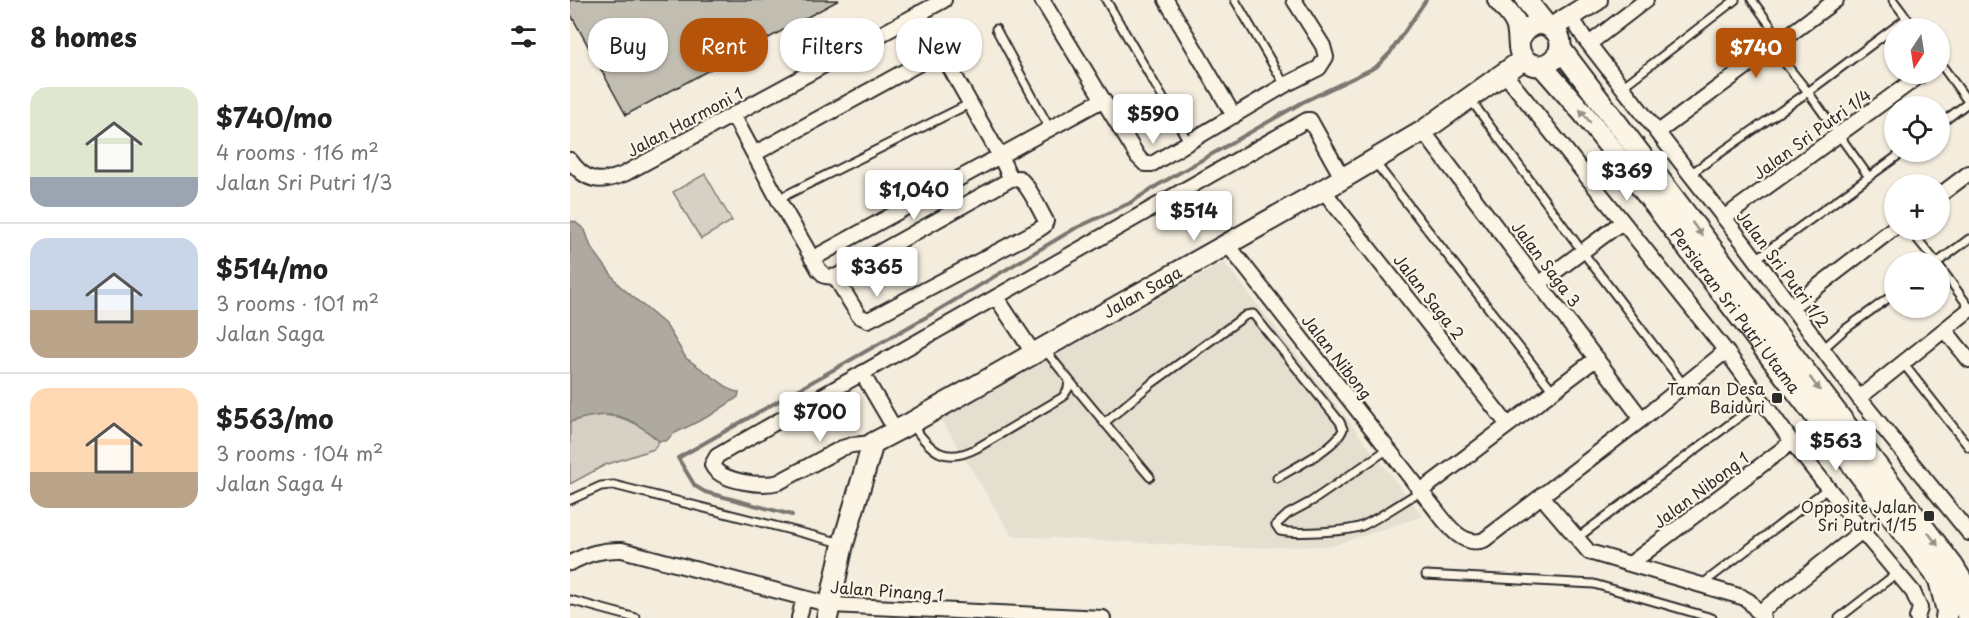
<!DOCTYPE html>
<html lang="en">
<head>
<meta charset="utf-8">
<style>
  body { margin:0; font-family:"Playpen Sans",sans-serif; background:#f6f6f6; color:#222; height:100vh; display:flex; flex-direction:column; font-size:22px; white-space:nowrap }
  * { box-sizing:border-box; margin:0 }
  p { font-size:20px; color:#767676 }
  .icon { flex:none; width:33px; height:33px; fill:none; stroke:currentColor; stroke-width:2; stroke-linecap:round; stroke-linejoin:round }
  .map { position:relative; flex:1; overflow:hidden }
  .sheet { display:flex; flex-direction:column; background:#fff; width:570px }
  .sheet>* { flex:none }
  .top-card { position:absolute; left:18px; top:18px; width:570px; height:54px; display:flex; gap:12px }
  .needle { width:39px; rotate:192deg }
  .buttons { position:absolute; left:1314px; top:18px; display:grid; gap:12px }
  .buttons a { display:grid; place-items:center; width:66px; height:66px; border-radius:50%; background:#fff; box-shadow:0 2px 4px #0004; font-size:30px }
  .price { position:absolute; translate:-50% -51px; padding:0 14px; border-radius:6px; background:#fff; color:#222; font-size:20px; line-height:39px; filter:drop-shadow(0 2px 3px #0008) }
  .price::after { content:''; position:absolute; left:50%; top:36px; width:18px; height:14px; margin-left:-9px; background:inherit; clip-path:polygon(0 0,100% 0,50% 100%) }
  .price.selected { background:#b45309; color:#fff }
  ul { padding:0; list-style:none }
  li { display:flex; align-items:center; gap:18px; height:150px; padding:0 30px }
  li+li { border-top:2px solid #e0e0e0 }
  li span { display:grid; place-items:center; flex:none; width:168px; height:120px; border-radius:18px; color:#555 }
  li>.icon { margin-inline-start:auto }
  span .icon { width:72px; height:72px; fill:#fffc; stroke-width:1 }
  li b { font-size:26px }
  h2 { display:flex; justify-content:space-between; align-items:center; height:72px; padding:0 30px; font-size:26px }
  .pill { padding:0 21px; border-radius:24px; background:#fff; box-shadow:0 2px 4px #0004; font-size:21px; line-height:54px }
  .pill.selected { background:#b45309; color:#fff }
  main { display:flex; flex:1; min-height:0 }
  .map>svg:first-child { display:block }
</style>
</head>
<body>
<main>
<section class="sheet">
<h2>8 homes<svg class="icon" aria-label="filters" viewBox="0 0 24 24"><path d="M4 7h16M4 17h16"/><circle cx="9" cy="7" r="2"/><circle cx="15" cy="17" r="2"/></svg></h2>
<ul>
<li><span style="background:linear-gradient(#dfe7d0 75%,#9aa5b1 0)"><svg class="icon" aria-label="home" viewBox="0 0 24 24"><path d="M3 11l9-7 9 7M6 9v11h12V9"/></svg></span><div><b>$740/mo</b><p>4 rooms · 116 m²</p><p>Jalan Sri Putri 1/3</p></div></li>
<li><span style="background:linear-gradient(#c9d6e8 60%,#b9a48a 0)"><svg class="icon" aria-label="home" viewBox="0 0 24 24"><path d="M3 11l9-7 9 7M6 9v11h12V9"/></svg></span><div><b>$514/mo</b><p>3 rooms · 101 m²</p><p>Jalan Saga</p></div></li>
<li><span style="background:linear-gradient(#ffd9b3 70%,#b9a48a 0)"><svg class="icon" aria-label="home" viewBox="0 0 24 24"><path d="M3 11l9-7 9 7M6 9v11h12V9"/></svg></span><div><b>$563/mo</b><p>3 rooms · 104 m²</p><p>Jalan Saga 4</p></div></li>
</ul>
</section>
<div class="map">
<svg width="1399" height="618" viewBox="0 0 1399 618">
  <rect width="100%" height="100%" fill="#f4edde"/>
  <filter id="ink" filterUnits="userSpaceOnUse"><feTurbulence type="fractalNoise" baseFrequency=".0167" numOctaves="2"/><feDisplacementMap in="SourceGraphic" scale="12" xChannelSelector="R" yChannelSelector="G"/><feConvolveMatrix kernelMatrix="1 2 1 2 8 2 1 2 1" color-interpolation-filters="sRGB"/></filter>
  <g filter="url(#ink)">
    <path fill="#e5dfd0" d="M654,262l199,254 -91,30 -87,2 -233,-12 -71,-117z"/>
    <path fill="#d6d1c4" stroke="#807e78" stroke-width="1.5" d="M135,174l27,47 -31,18 -28,-47z
      M25,414c31,3 40,6 64,27l-5,8 -49,16 -35,19v-62z"/>
    <path fill="#afaaa0" stroke="#7a7771" stroke-width="1.5" d="M0,221l5,1 10,8 6,17 28,38 47,40 20,33 47,33 6,1 -1,5 -27,18 -38,19 -7,7h-7c-32,-28 -48,-32 -89,-19z"/>
    <g fill="none" stroke-linecap="round" stroke-linejoin="round">
      <path stroke="#7a7771" stroke-width="4" d="M222,515l-87,-23 -10,-6 -17,-28 257,-146 139,-83 56,-26 28,-18 145,-83 73,-35 14,-14 36,-53"/>
    </g>
    <path fill="#c2bdb1" stroke="#2b2b2b" stroke-width="1.5" d="M0,0h269l-213,115 -56,-102z"/>
    <g fill="none" stroke-linecap="round" stroke-linejoin="round">
      <g stroke="#2b2b2b" stroke-width="11">
        <path id="lane" d="M536,0l83,143
          M665,0l50,85
          M1182,0l29,40
          M1323,0l21,28
          M426,29l54,100
          M1202,47l36,45 61,85
          M1370,63l29,40
          M1052,87l113,-87
          M900,99l112,152 102,134
          M1370,124l29,-22
          M804,161l179,230
          M1120,174l118,-82 99,-74
          M208,199l191,-95
          M1340,230l26,32
          M1186,259l147,-107
          M1368,262l31,-23
          M1370,267l29,40
          M1253,349l21,-19 50,-36
          M1332,362l67,85
          M499,380l81,97
          M534,423l47,-39 95,-69 7,-1 87,108 3,7c-6,18 -49,39 -66,49
          M343,426c18,25 32,39 64,22l86,-51 5,-8 1,-9 -24,-30
          M818,449l-76,52 -24,13 -12,11 4,6c17,3 70,1 84,-6 20,-10 38,-23 57,-34
          M0,500l31,-14 13,-1 228,58
          M1007,538l185,-138
          M856,575l168,9 118,34
          M1131,585l127,-97
          M0,600l66,18
          M1269,618l58,-45"/>
      </g>
      <g stroke="#2b2b2b" stroke-width="18">
        <path id="street" d="M472,0l96,157 7,7h7l133,-79 34,-17 7,-11 -3,-11 -29,-46
          M596,0l68,116
          M1005,23l10,16 161,207 113,152 110,135
          M1019,44l57,-44
          M934,73l222,278 66,91 70,89 51,61 7,16 -3,10
          M163,115l45,84 41,71 6,6 10,1 24,39 9,4 6,-3 164,-87 6,-4 2,-5c-8,-14 -15,-32 -27,-43l-8,1 -11,-23 -81,-143
          M853,131l219,288
          M1087,133l179,-133
          M184,154l186,-102
          M0,160c16,22 30,24 54,14l320,-174
          M753,190l185,235
          M1370,195l29,-22
          M1154,218l195,-142
          M658,245l200,255c14,16 31,49 56,40l158,-121 84,-68
          M242,259l290,-159
          M265,277l176,-98
          M970,283l82,-61
          M426,297l311,-177h3l33,59
          M1221,307l103,-79
          M1375,330l24,30
          M292,373l34,58
          M1289,398l110,-88
          M303,443l-21,2 -10,3 -63,34c-16,5 -59,0 -67,-17l5,-9 19,-11 260,-148 38,57
          M851,491l176,-133
          M973,494l5,10 41,48 153,45 7,4 14,17
          M0,563c18,-9 32,-14 52,-13l209,55 272,13
          M1060,564l162,-122
          M1189,613l103,-82
          M229,618l5,-20"/>
      </g>
      <g stroke="#2b2b2b" stroke-width="24">
        <g id="secondary">
          <path d="M928,0c6,7 13,14 17,22 7,13 -1,29 11,39 19,15 45,-10 30,-29 -12,-15 -31,-7 -37,8"/>
          <path d="M956,0l20,25"/>
          <path d="M981,28l46,-28"/>
          <path d="M990,48l393,518 16,26"/>
          <path id="s1" d="M972,66l42,48 71,91 284,374 14,12 16,25"/>
          <path d="M1369,580l8,31 -1,7"/>
          <path id="s2" d="M257,618l16,-74 30,-101 38,-20 412,-233 100,-59 101,-72"/>
        </g>
      </g>
      <use href="#lane" stroke="#fcf5e5" stroke-width="7"/>
      <use href="#street" stroke="#fcf5e5" stroke-width="14"/>
      <use href="#secondary" stroke="#fcf5e5" stroke-width="20"/>
    </g>
    <defs><path id="oneway-solid" d="M-6-.8H1V-3.2L6.5 0L1 3.2V.8H-6Z" transform="scale(1.5)"/></defs>
    <g fill="#949088">
      <use href="#oneway-solid" transform="translate(1015 116) rotate(-129)"/>
      <use href="#oneway-solid" transform="translate(1127 229) rotate(53)"/>
      <use href="#oneway-solid" transform="translate(1245 384) rotate(53)"/>
      <use href="#oneway-solid" transform="translate(1363 539) rotate(53)"/>
    </g>
  </g>
  <g fill="#2b2b2b" stroke="#fcf5e5" stroke-width="2">
    <rect x="1201" y="392" width="12" height="12" rx="3"/>
    <rect x="1353" y="510" width="12" height="12" rx="3"/>
  </g>
  <g text-anchor="middle" stroke-width="4.5" stroke-linejoin="round" paint-order="stroke">
    <g font-size="16" fill="#2b2b2b" stroke="#fcf5e5">
      <text transform="translate(115 122) rotate(-28)" y="6">Jalan Harmoni 1</text>
      <text transform="translate(1242 134) rotate(-36)" y="6">Jalan Sri Putri 1/4</text>
      <text transform="translate(976 264) rotate(53)" y="6">Jalan Saga 3</text>
      <text transform="translate(1213 269) rotate(53)" y="6">Jalan Sri Putri 1/2</text>
      <text dy="6" stroke="none"><textPath href="#s2" startOffset="490">Jalan Saga</textPath></text>
      <text transform="translate(859 297) rotate(52)" y="6">Jalan Saga 2</text>
      <text dy="6" stroke="none"><textPath href="#s1" startOffset="312">Persiaran Sri Putri Utama</textPath></text>
      <text transform="translate(767 357) rotate(52)" y="6">Jalan Nibong</text>
      <text transform="translate(1131 490) rotate(-37)" y="6">Jalan Nibong 1</text>
      <text transform="translate(317 591) rotate(4)" y="6">Jalan Pinang 1</text>
    </g>
    <g font-size="16" fill="#2b2b2b" stroke="#fcf5e5" text-anchor="end">
      <text x="1195" y="395">Taman Desa<tspan x="1195" dy="18">Baiduri</tspan></text>
      <text x="1347" y="513">Opposite Jalan<tspan x="1347" dy="18">Sri Putri 1/15</tspan></text>
    </g>
  </g>
</svg>
<div class="buttons">
<a><svg class="needle" viewBox="-14 -14 28 28"><path d="M0-13l5 13h-10z" fill="#e53935"/><path d="M0 13l5-13h-10z" fill="#767676"/></svg></a>
<a><svg class="icon" aria-label="locate" viewBox="0 0 24 24"><circle cx="12" cy="12" r="6"/><path d="M12 2v4M12 18v4M2 12h4M18 12h4"/></svg></a>
<a>+</a>
<a>−</a>
</div>
<b class="price selected" style="left:1186px;top:79px">$740</b>
<b class="price" style="left:583px;top:145px">$590</b>
<b class="price" style="left:1057px;top:202px">$369</b>
<b class="price" style="left:344px;top:221px">$1,040</b>
<b class="price" style="left:624px;top:242px">$514</b>
<b class="price" style="left:307px;top:298px">$365</b>
<b class="price" style="left:250px;top:443px">$700</b>
<b class="price" style="left:1266px;top:472px">$563</b>
<div class="top-card">
<a class="pill">Buy</a>
<a class="pill selected">Rent</a>
<a class="pill">Filters</a>
<a class="pill">New</a>
</div>
</div>
</main>
</body>
</html>
